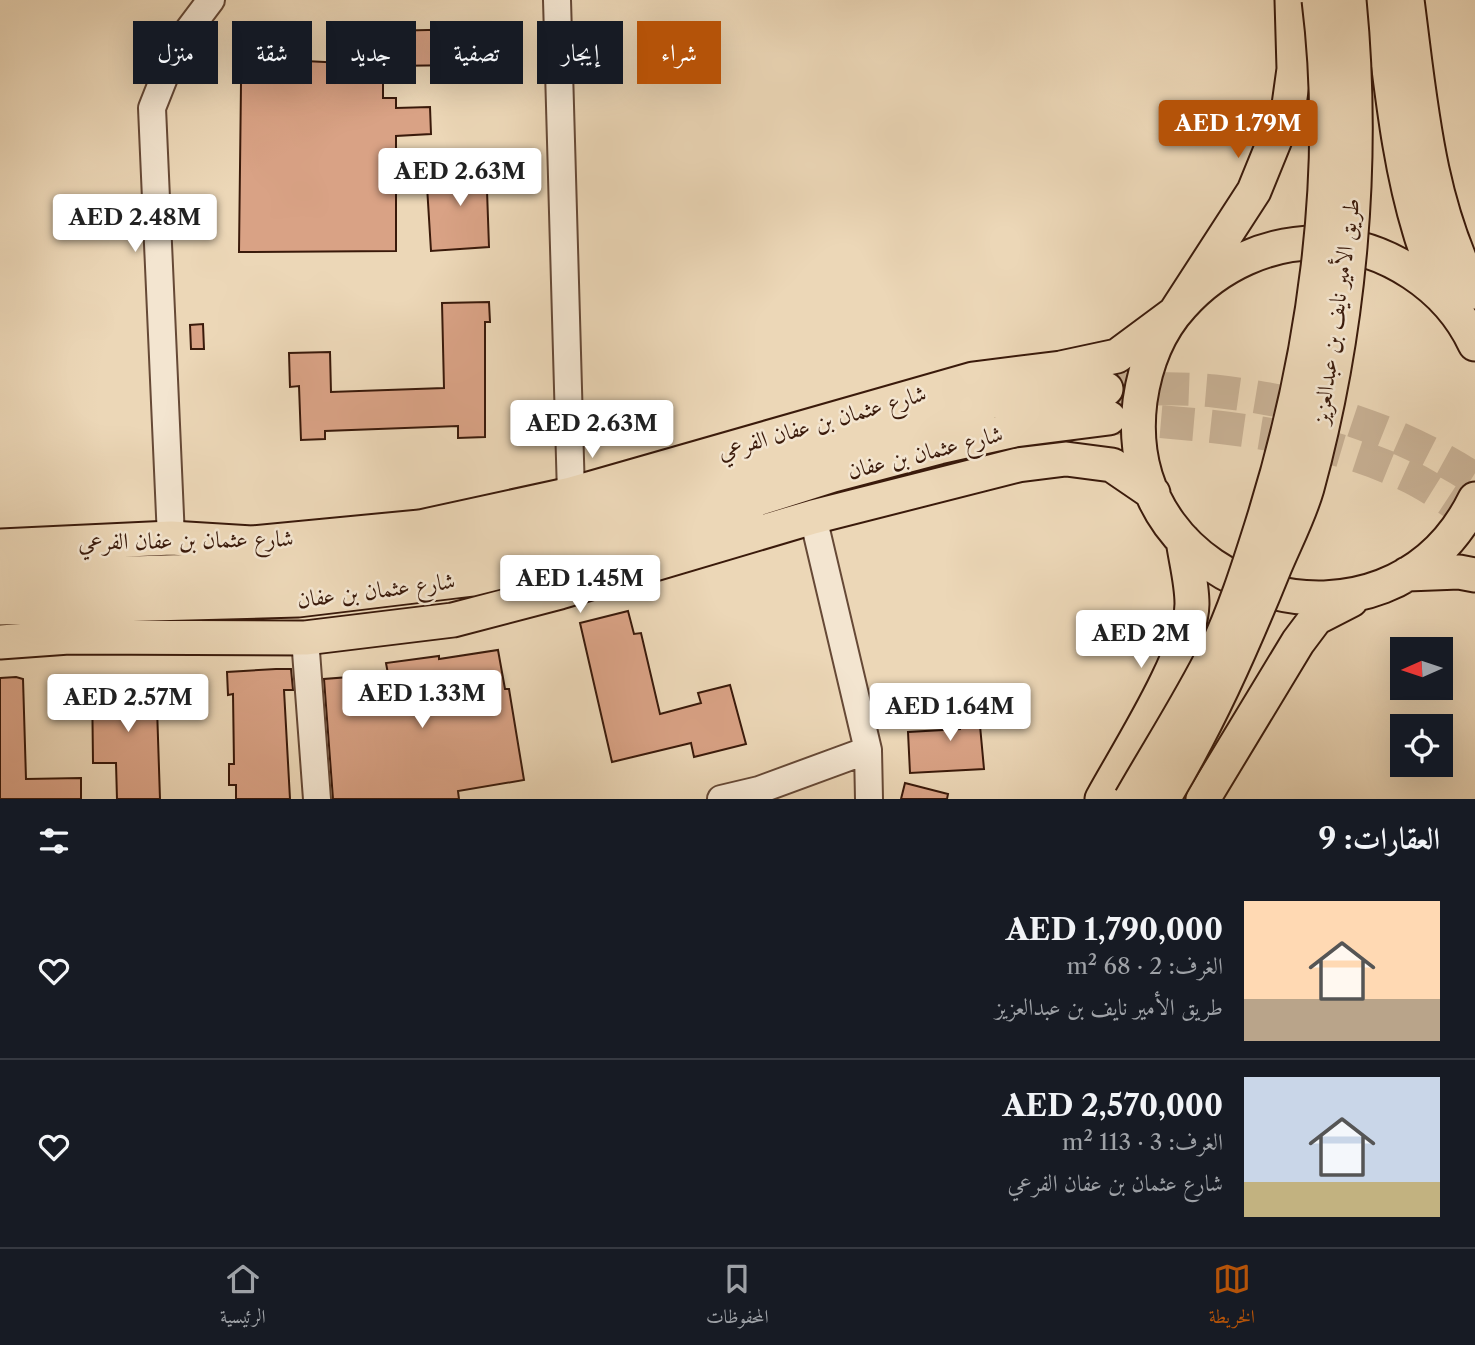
<!DOCTYPE html>
<html lang="ar">
<head>
<meta charset="utf-8">
<style>
  body { margin:0; font-family:"Libre Caslon Text",Amiri,serif; background:#242831; color:#f1f3f6; direction:rtl; height:100vh; display:flex; flex-direction:column; font-size:26px; white-space:nowrap }
  * { box-sizing:border-box; margin:0 }
  p { font-size:23px; color:#9ea1a6 }
  .icon { flex:none; width:38px; height:38px; fill:none; stroke:currentColor; stroke-width:2; stroke-linecap:round; stroke-linejoin:round }
  .map { position:relative; height:799px; overflow:hidden; direction:ltr }
  .drawer { display:flex; flex-direction:column; background:#171b24; flex:1 }
  .drawer>* { flex:none }
  .top-card { position:absolute; left:21px; top:21px; width:700px; height:63px; direction:rtl; display:flex; gap:14px }
  .needle { width:46px; rotate:267deg }
  .fabs { position:absolute; left:1390px; top:637px; display:grid; gap:14px }
  .fabs a { display:grid; place-items:center; width:63px; height:63px; border-radius:0px; background:#171b24; box-shadow:0 7px 28px #0002; font-size:35px }
  .price { position:absolute; translate:-50% -60px; padding:0 16px; border-radius:7px; background:#fff; color:#222; font-size:23px; line-height:46px; filter:drop-shadow(0 2px 4px #0008) }
  .price::after { content:''; position:absolute; left:50%; top:42px; width:21px; height:16px; margin-left:-10px; background:inherit; clip-path:polygon(0 0,100% 0,50% 100%) }
  .price.current { background:#b45309; color:#fff }
  ul { padding:0; list-style:none }
  li { display:flex; align-items:center; gap:21px; height:175px; padding:0 35px }
  li+li { border-top:2px solid #363941 }
  li span { display:grid; place-items:center; flex:none; width:196px; height:140px; border-radius:0px; color:#555 }
  li>.icon { margin-inline-start:auto }
  span .icon { width:84px; height:84px; fill:#fffc; stroke-width:1 }
  li b { font-size:30px }
  h2 { display:flex; justify-content:space-between; align-items:center; height:84px; padding:0 35px; font-size:30px }
  .tag { padding:0 24px; border-radius:0px; background:#171b24; box-shadow:0 7px 28px #0002; font-size:24px; line-height:63px }
  .tag.current { background:#b45309; color:#fff }
  .tabs { display:flex; justify-content:space-around; align-items:center; height:98px; border-top:2px solid #363941; background:#171b24; font-size:19px; color:#9ea1a6 }
  .tabs a { display:grid; justify-items:center; gap:4px }
  .tabs .current { color:#b45309 }
  .map>svg:first-child { display:block }
</style>
</head>
<body>
<div class="map">
<svg width="1475" height="799" viewBox="0 0 1475 799">
  <rect width="100%" height="100%" fill="#ecd7b7"/>
  <filter id="stains"><feTurbulence type="fractalNoise" baseFrequency=".00286" numOctaves="4"/><feColorMatrix values="0 0 0 0 .2 0 0 0 0 .09 0 0 0 0 .02 0 0 0 .5 -.17"/></filter>
  <radialGradient id="worn" r=".72"><stop offset=".6" stop-color="#630" stop-opacity="0"/><stop offset="1" stop-color="#630" stop-opacity=".3"/></radialGradient>
  <path fill="#d9a285" stroke="#3a1a0b" stroke-width="2" d="M471,29l-4,36 -81,1 -1,-35z
    M305,61l78,4v33h13v10l34,-1 1,27 -35,2v115l-157,1 2,-169h17v-17h47z
    M454,152h14v10h18l3,85 -58,4 -4,-65 27,-2z
    M489,302l1,20h-5v115l-27,1v-12l-133,5v8l-24,1 -2,-54 -9,1 -1,-34 41,-1 1,40 113,-4 -2,-85z
    M203,324l1,25h-13l-1,-24z
    M628,611l6,23 7,-1 19,81 41,-11 -3,-10 32,-8 16,59 -52,13 -3,-14 -79,19 -32,-139z
    M498,650l7,39h4l15,91 -66,11 1,8h-126l-9,-120 64,-5 -2,-11 53,-7v3z
    M276,669h15l2,21h-9l6,109h-54v-14h-7v-21h5l-1,-70 -5,1 -1,-23z
    M16,677l7,2 3,100 55,-1v21h-81v-121z
    M156,677l4,122h-43l-1,-36h-23l-1,-85z
    M977,693l7,76 -74,4 -2,-41 52,-3 -2,-35z
    M905,783l43,11 -1,5h-46z"/>
  <g fill="none" stroke-linecap="round" stroke-linejoin="round">
    <path stroke="#c8b195" stroke-width="33" stroke-dasharray="33 17" stroke-linecap="butt" d="M1106,389c36,1 73,-2 108,2 93,10 182,37 261,88
      M1111,418c101,7 201,14 295,57 24,11 46,28 69,42"/>
    <g stroke="#664936" stroke-width="30">
      <path id="minor" d="M557,0l14,494
        M813,517l55,233 1,49
        M171,538l-19,-430 25,-63 34,-45
        M305,638l12,161
        M721,799l38,-9 109,-40"/>
    </g>
    <g stroke="#3a1a0b" stroke-width="37">
      <path id="major" d="M1380,0c11,78 17,157 40,232 6,22 17,44 26,65
        M1407,0c13,98 20,202 68,292
        M1475,344c-27,-58 -89,-98 -152,-101 -54,-2 -105,22 -141,62 -24,26 -37,61 -42,96 -25,196 248,276 335,98
        M0,546l171,-8 81,5 168,-16 151,-33 402,-115 88,-11 56,-12 58,-43 79,-122 35,-86 5,-36 -2,-69
        M1407,574l52,-2 16,3
        M0,577l330,-10 120,-16 96,-19 447,-131 113,-12
        M0,608l298,-8 174,-21 153,-38 208,-66 106,-28 76,-17 94,-12
        M0,642l69,-5 236,1 148,-18 107,-28 253,-75 205,-52 48,-6 46,6 41,28
        M1102,799c25,-46 89,-145 90,-195 0,-21 -6,-43 -9,-64
        M1203,799l95,-157 18,-24 35,-18"/>
    </g>
    <use href="#minor" stroke="#f3e5d0" stroke-width="26"/>
    <use href="#major" stroke="#ecd7b7" stroke-width="33"/>
    <g stroke="#3a1a0b" stroke-width="37" stroke-linecap="butt">
      <path id="major-bridge" d="M1131,799c28,-49 59,-97 84,-147 19,-39 33,-83 46,-124 53,-167 80,-354 58,-528
        M1163,799c44,-73 78,-149 110,-228 11,-27 26,-55 34,-83 43,-157 58,-327 42,-488"/>
    </g>
    <use href="#major-bridge" stroke="#ecd7b7" stroke-width="33"/>
  </g>
  <g text-anchor="middle" stroke-width="5" stroke-linejoin="round" paint-order="stroke">
    <g font-size="23" fill="#3a1a0b" stroke="#f3e5d0">
      <text transform="translate(1336 311) rotate(-82)" y="8">طريق الأمير نايف بن عبدالعزيز</text>
      <text transform="translate(822 422) rotate(-16)" y="8">شارع عثمان بن عفان الفرعي</text>
      <text transform="translate(925 452) rotate(-14)" y="8">شارع عثمان بن عفان</text>
      <text transform="translate(186 540) rotate(-1)" y="8">شارع عثمان بن عفان الفرعي</text>
      <text transform="translate(376 590) rotate(-7)" y="8">شارع عثمان بن عفان</text>
    </g>
  </g>
  <rect width="100%" height="100%" filter="url(#stains)"/>
  <rect width="100%" height="100%" fill="url(#worn)"/>
</svg>
<div class="fabs">
<a><svg class="needle" viewBox="-14 -14 28 28"><path d="M0-13l5 13h-10z" fill="#e53935"/><path d="M0 13l5-13h-10z" fill="#9ea1a6"/></svg></a>
<a><svg class="icon" aria-label="locate" viewBox="0 0 24 24"><circle cx="12" cy="12" r="6"/><path d="M12 2v4M12 18v4M2 12h4M18 12h4"/></svg></a>
</div>
<b class="price current" style="left:1238px;top:160px">AED 1.79M</b>
<b class="price" style="left:460px;top:208px">AED 2.63M</b>
<b class="price" style="left:135px;top:254px">AED 2.48M</b>
<b class="price" style="left:592px;top:460px">AED 2.63M</b>
<b class="price" style="left:580px;top:615px">AED 1.45M</b>
<b class="price" style="left:1141px;top:670px">AED 2M</b>
<b class="price" style="left:422px;top:730px">AED 1.33M</b>
<b class="price" style="left:128px;top:734px">AED 2.57M</b>
<b class="price" style="left:950px;top:743px">AED 1.64M</b>
<div class="top-card">
<a class="tag current">شراء</a>
<a class="tag">إيجار</a>
<a class="tag">تصفية</a>
<a class="tag">جديد</a>
<a class="tag">شقة</a>
<a class="tag">منزل</a>
</div>
</div>
<section class="drawer">
<h2>العقارات: 9<svg class="icon" aria-label="filters" viewBox="0 0 24 24"><path d="M4 7h16M4 17h16"/><circle cx="9" cy="7" r="2"/><circle cx="15" cy="17" r="2"/></svg></h2>
<ul>
<li><span style="background:linear-gradient(#ffd9b3 70%,#b9a48a 0)"><svg class="icon" aria-label="home" viewBox="0 0 24 24"><path d="M3 11l9-7 9 7M6 9v11h12V9"/></svg></span><div><b>AED 1,790,000</b><p>الغرف: 2 · 68 m²</p><p>طريق الأمير نايف بن عبدالعزيز</p></div><svg class="icon" aria-label="heart" viewBox="0 0 24 24"><path d="M12 20l-8-8c-3-5 5-10 8-4 3-6 11-1 8 4z"/></svg></li>
<li><span style="background:linear-gradient(#c9d6e8 75%,#c2b280 0)"><svg class="icon" aria-label="home" viewBox="0 0 24 24"><path d="M3 11l9-7 9 7M6 9v11h12V9"/></svg></span><div><b>AED 2,570,000</b><p>الغرف: 3 · 113 m²</p><p>شارع عثمان بن عفان الفرعي</p></div><svg class="icon" aria-label="heart" viewBox="0 0 24 24"><path d="M12 20l-8-8c-3-5 5-10 8-4 3-6 11-1 8 4z"/></svg></li>
</ul>
</section>
<nav class="tabs">
<a class="current"><svg class="icon" aria-label="map" viewBox="0 0 24 24"><path d="M3 6l6-2 6 2 6-2v14l-6 2-6-2-6 2zM9 4v14M15 6v14"/></svg>الخريطة</a>
<a><svg class="icon" aria-label="saved" viewBox="0 0 24 24"><path d="M7 4h10v16l-5-4-5 4z"/></svg>المحفوظات</a>
<a><svg class="icon" aria-label="home" viewBox="0 0 24 24"><path d="M3 11l9-7 9 7M6 9v11h12V9"/></svg>الرئيسية</a>
</nav>
</body>
</html>
